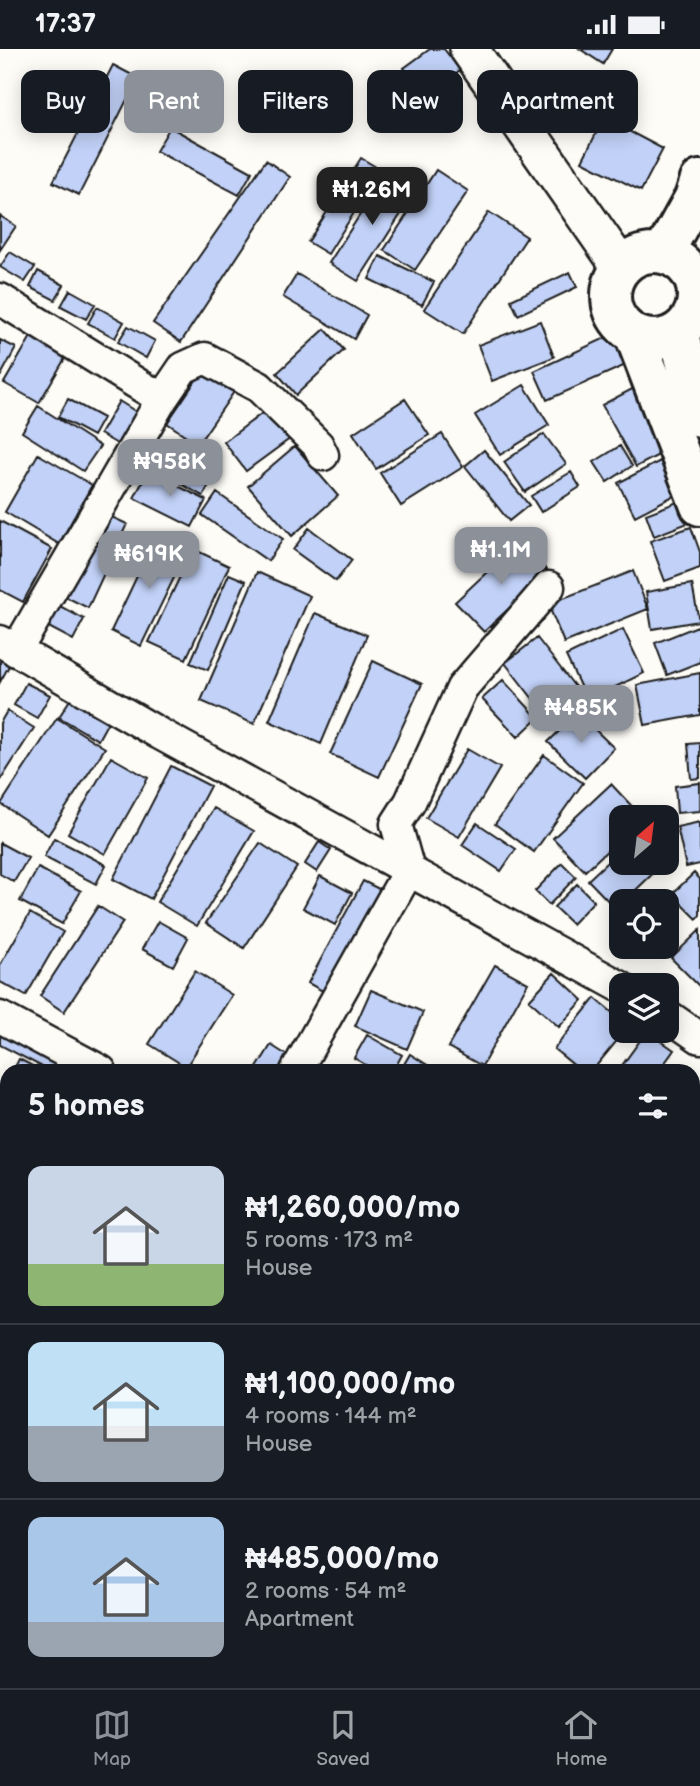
<!DOCTYPE html>
<html lang="en">
<head>
<meta charset="utf-8">
<style>
  body { margin:0; font-family:"Balsamiq Sans",sans-serif; background:#20242c; color:#f1f3f6; height:100vh; display:flex; flex-direction:column; font-size:26px; white-space:nowrap }
  * { box-sizing:border-box; margin:0 }
  p { font-size:23px; color:#9ea1a6 }
  .icon { flex:none; width:38px; height:38px; fill:none; stroke:currentColor; stroke-width:2; stroke-linecap:round; stroke-linejoin:round }
  .map { position:relative; flex:1; overflow:hidden }
  .sheet { position:absolute; left:0px; top:1015px; width:700px; height:625px; display:flex; flex-direction:column; background:#171b24; border-radius:21px 21px 0 0; box-shadow:0 4px 18px #0003 }
  .sheet>* { flex:none }
  .guide { position:absolute; left:21px; top:21px; width:658px; height:63px; display:flex; gap:14px }
  .needle { width:46px; rotate:28deg }
  .fabs { position:absolute; left:609px; top:756px; display:grid; gap:14px }
  .fabs a { display:grid; place-items:center; width:70px; height:70px; border-radius:14px; background:#171b24; box-shadow:0 4px 18px #0003; font-size:35px }
  .price { position:absolute; translate:-50% -60px; padding:0 16px; border-radius:14px; background:#8c9099; color:#fff; font-size:23px; line-height:46px; filter:drop-shadow(0 2px 4px #0008) }
  .price::after { content:''; position:absolute; left:50%; top:42px; width:21px; height:16px; margin-left:-10px; background:inherit; clip-path:polygon(0 0,100% 0,50% 100%) }
  .price.on { background:#222; color:#fff }
  ul { padding:0; list-style:none }
  li { display:flex; align-items:center; gap:21px; height:175px; padding:0 28px }
  li+li { border-top:2px solid #363941 }
  li span { display:grid; place-items:center; flex:none; width:196px; height:140px; border-radius:14px; color:#555 }
  li>.icon { margin-inline-start:auto }
  span .icon { width:84px; height:84px; fill:#fffc; stroke-width:1 }
  li b { font-size:30px }
  h2 { display:flex; justify-content:space-between; align-items:center; height:84px; padding:0 28px; font-size:30px }
  .pill { padding:0 24px; border-radius:14px; background:#171b24; box-shadow:0 4px 18px #0003; font-size:24px; line-height:63px }
  .pill.on { background:#8c9099; color:#fff }
  .status { display:flex; justify-content:space-between; align-items:center; height:49px; padding:0 35px; background:#171b24; direction:ltr }
  .status svg { height:19px; fill:currentColor }
  .tabs { display:flex; justify-content:space-around; align-items:center; height:98px; border-top:2px solid #363941; background:#171b24; font-size:19px; color:#9ea1a6 }
  .tabs a { display:grid; justify-items:center; gap:4px }
  .tabs .on { color:#8c9099 }
  .map>svg:first-child { display:block }
</style>
</head>
<body>
<div class="status"><b>17:37</b><svg viewBox="0 0 49 12"><path d="M0 12V9h3v3zM5 12V6h3v6zM10 12V3h3v9zM15 12V0h3v12zM26 1h20v11H26zM47 4h2v5h-2z"/></svg></div>
<div class="map">
<svg width="700" height="1639" viewBox="0 0 700 1639">
  <rect width="100%" height="100%" fill="#fdfcf7"/>
  <filter id="ink" filterUnits="userSpaceOnUse"><feTurbulence type="fractalNoise" baseFrequency=".0143" numOctaves="2"/><feDisplacementMap in="SourceGraphic" scale="14" xChannelSelector="R" yChannelSelector="G"/><feConvolveMatrix kernelMatrix="1 2 1 2 8 2 1 2 1" color-interpolation-filters="sRGB"/></filter>
  <g filter="url(#ink)">
    <path fill="#c1e7a2" stroke="#6e825f" stroke-width="2" d="M0,1135l7,2v83l-7,-4z"/>
    <path fill="#c1d1f7" stroke="#1c1c1c" stroke-width="2" d="M430,0h14l16,21 -34,26 -22,-28z
      M580,0h32l-9,15z
      M113,16l25,13 -59,117 -26,-13z
      M604,69l59,31 -22,42 -59,-30z
      M170,78l82,45 -13,23 -83,-44z
      M361,109l20,12 -53,84 -20,-12z
      M266,111l24,17 -109,165 -28,-19z
      M436,121l32,21 -53,79 -31,-20z
      M386,125l29,18 -57,89 -29,-18z
      M489,163l38,25 -64,97 -39,-25z
      M0,167l16,10 -16,24z
      M10,203l25,15 -10,15 -25,-15z
      M380,207l54,26 -12,23 -53,-26z
      M38,222l26,14 -9,15 -25,-13z
      M570,223l7,15 -59,28 -7,-15z
      M297,225l70,41 -13,24 -71,-42z
      M70,241l25,14 -9,15 -25,-13z
      M97,258l27,15 -9,16 -27,-15z
      M540,272l14,36 -62,24 -14,-36z
      M128,277l27,15 -9,17 -28,-16z
      M36,279l35,20 -32,55 -35,-20z
      M325,280l19,21 -48,45 -19,-22z
      M614,285l14,30 -81,36 -13,-29z
      M0,291l16,8 -16,29z
      M207,315l31,22 -40,58 -31,-21z
      M524,336l25,40 -49,30 -25,-40z
      M634,339l34,62 -32,17 -34,-62z
      M68,350l35,19 -10,18 -35,-19z
      M405,350l24,36 -53,34 -23,-36z
      M119,352l19,12 -19,32 -19,-11z
      M38,357l62,40 -17,25 -61,-39z
      M269,359l22,30 -45,33 -22,-29z
      M442,385l21,33 -62,39 -21,-33z
      M544,385l22,30 -41,28 -21,-30z
      M166,390l53,28 -16,29 -52,-29z
      M295,397l43,50 -46,40 -44,-50z
      M620,397l12,20 -25,16 -13,-20z
      M484,401l45,55 -20,16 -44,-55z
      M38,405l54,31 -33,59 -54,-32z
      M664,410l17,33 -46,24 -17,-33z
      M148,422l58,29 -14,27 -58,-29z
      M571,423l9,15 -39,25 -10,-16z
      M217,444l66,46 -15,22 -66,-46z
      M680,452l8,22 -34,13 -8,-22z
      M103,464l24,11 -39,84 -24,-12z
      M0,472l52,28 -29,53 -23,-12z
      M691,478l9,25v16l-35,13 -15,-40z
      M309,479l43,32 -16,21 -43,-31z
      M156,487l31,15 -46,95 -30,-15z
      M519,493l29,29 -64,61 -29,-30z
      M193,500l36,17 -43,93 -37,-17z
      M633,522l15,38 -84,34 -16,-39z
      M257,523l53,24 -56,128 -53,-23z
      M229,525l17,7 -38,89 -18,-7z
      M692,535l7,37 -47,8 -6,-37z
      M52,553l32,17 -11,21 -32,-17z
      M315,564l52,22 -46,109 -52,-23z
      M700,576v37l-33,13 -12,-32z
      M623,580l21,44 -57,28 -21,-45z
      M537,589l46,59 -32,25 -46,-59z
      M0,609l10,6 -10,18z
      M373,612l49,23 -43,93 -49,-23z
      M700,624v42l-55,10 -8,-40z
      M503,631l35,38 -20,19 -36,-38z
      M26,634l24,12 -13,23 -23,-13z
      M71,649l38,22 -11,20 -39,-23z
      M7,662l27,17 -34,53v-58z
      M578,664l36,35 -29,30 -37,-36z
      M57,669l48,30 -57,87 -47,-31z
      M700,694v35l-9,1 -3,-35z
      M467,700l33,19 -41,69 -33,-19z
      M544,706l39,28 -49,69 -39,-28z
      M111,708l37,21 -43,76 -37,-21z
      M171,717l39,20 -59,113 -38,-20z
      M700,734v28l-23,2 -2,-27z
      M611,735l31,33h-21v21l-36,33 -32,-33z
      M214,759l40,23 -57,95 -40,-24z
      M700,773v42l-14,3 -9,-40z
      M477,774l39,26 -15,22 -39,-26z
      M54,789l52,27 -10,19 -52,-27z
      M319,793l12,8 -14,22 -12,-8z
      M0,794l28,15 -14,24 -14,-8z
      M260,794l37,24 -53,81 -38,-25z
      M621,800v14h43l-48,46 -28,-29z
      M562,814l14,14 -27,28 -14,-14z
      M38,819l43,23 -19,33 -42,-23z
      M694,824l6,6v36l-3,4 -25,-25z
      M320,827l32,17 -17,32 -32,-17z
      M363,832l20,10 -55,103 -20,-11z
      M577,835l17,17 -22,23 -18,-17z
      M98,857l25,16 -59,90 -24,-16z
      M30,864l33,19 -37,64 -26,-14v-17z
      M158,872l30,17 -15,28 -31,-17z
      M700,881v57l-29,-29z
      M495,916l33,18 -46,83 -34,-19z
      M195,922l37,24 -46,72 -37,-23z
      M554,924l29,27 -24,27 -30,-27z
      M371,941l52,22 -16,37 -52,-23z
      M595,949l26,22v11h4l-33,40h-11l-27,-22z
      M0,974l92,48h-42l-50,-26z
      M647,982l27,19 -15,21h-41z
      M367,986l35,20 -9,16h-17l-22,-13z
      M271,996l17,11 -10,15h-23z
      M410,1005l27,17h-37z
      M19,1010l23,12h-29z
      M7,1033v35l-7,-4v-17z
      M693,1043l7,5v48l-7,9z
      M700,1065v52l-7,-7v-38z
      M0,1122l7,4v54l-5,7z
      M700,1165v58l-3,-8 -4,1v-49z
      M700,1305v60l-1,2 -6,-8v-49z
      M700,1395v42l-7,-11v-26z
      M0,1450l7,7v11l-7,6z
      M700,1504v23l-7,3v-22z
      M7,1545v35l-7,-9v-20z
      M0,1620l7,13 10,6h-17z
      M38,1633h43l-8,6h-30z
      M122,1633h57l5,6h-61z
      M216,1633h15l5,6h-16z
      M317,1633h34l1,1 -8,5h-23z
      M374,1633h19l-8,6h-7z
      M402,1633h8l4,6h-23z
      M428,1633h18l-8,6h-5z"/>
    <g fill="none" stroke-linecap="round" stroke-linejoin="round">
      <g stroke="#1c1c1c" stroke-width="35">
        <path id="minor" d="M0,250l162,100
          M0,592l160,93 461,253
          M16,602l146,-252 21,-31 22,-10 54,29 59,58 5,10
          M667,966l33,23
          M0,968l101,54
          M296,1022l113,-201 -13,-46 14,-22 52,-114 87,-101
          M693,1135l7,-4
          M362,1633l4,6"/>
      </g>
      <g stroke="#1c1c1c" stroke-width="42">
        <path id="tertiary" d="M469,0l152,218"/>
      </g>
      <g stroke="#1c1c1c" stroke-width="44">
        <path id="secondary" d="M611 247a43 43 0 1 1 86 0a43 43 0 1 1-86 0Z
          M663,205l31,-56 6,-18
          M678,283l22,86
          M634,285l66,172
          M693,1567l7,-3
          M693,1596l7,-3
          M518,1639l16,-6
          M595,1639l16,-6"/>
      </g>
      <use href="#minor" stroke="#fdfcf7" stroke-width="30"/>
      <use href="#tertiary" stroke="#fdfcf7" stroke-width="37"/>
      <use href="#secondary" stroke="#fdfcf7" stroke-width="38"/>
    </g>
  </g>
</svg>
<div class="fabs">
<a><svg class="needle" viewBox="-14 -14 28 28"><path d="M0-13l5 13h-10z" fill="#e53935"/><path d="M0 13l5-13h-10z" fill="#9ea1a6"/></svg></a>
<a><svg class="icon" aria-label="locate" viewBox="0 0 24 24"><circle cx="12" cy="12" r="6"/><path d="M12 2v4M12 18v4M2 12h4M18 12h4"/></svg></a>
<a><svg class="icon" aria-label="layers" viewBox="0 0 24 24"><path d="M12 4l9 5-9 5-9-5zM3 14l9 5 9-5"/></svg></a>
</div>
<b class="price on" style="left:372px;top:178px">₦1.26M</b>
<b class="price" style="left:170px;top:450px">₦958K</b>
<b class="price" style="left:501px;top:538px">₦1.1M</b>
<b class="price" style="left:149px;top:542px">₦619K</b>
<b class="price" style="left:581px;top:696px">₦485K</b>
<div class="guide">
<a class="pill">Buy</a>
<a class="pill on">Rent</a>
<a class="pill">Filters</a>
<a class="pill">New</a>
<a class="pill">Apartment</a>
</div>
<section class="sheet">
<h2>5 homes<svg class="icon" aria-label="filters" viewBox="0 0 24 24"><path d="M4 7h16M4 17h16"/><circle cx="9" cy="7" r="2"/><circle cx="15" cy="17" r="2"/></svg></h2>
<ul>
<li><span style="background:linear-gradient(#c9d6e8 70%,#8fb573 0)"><svg class="icon" aria-label="home" viewBox="0 0 24 24"><path d="M3 11l9-7 9 7M6 9v11h12V9"/></svg></span><div><b>₦1,260,000/mo</b><p>5 rooms · 173 m²</p><p>House</p></div></li>
<li><span style="background:linear-gradient(#bfe0f5 60%,#9aa5b1 0)"><svg class="icon" aria-label="home" viewBox="0 0 24 24"><path d="M3 11l9-7 9 7M6 9v11h12V9"/></svg></span><div><b>₦1,100,000/mo</b><p>4 rooms · 144 m²</p><p>House</p></div></li>
<li><span style="background:linear-gradient(#a9c7e8 75%,#9aa5b1 0)"><svg class="icon" aria-label="home" viewBox="0 0 24 24"><path d="M3 11l9-7 9 7M6 9v11h12V9"/></svg></span><div><b>₦485,000/mo</b><p>2 rooms · 54 m²</p><p>Apartment</p></div></li>
</ul>
</section>
</div>
<nav class="tabs">
<a class="on"><svg class="icon" aria-label="map" viewBox="0 0 24 24"><path d="M3 6l6-2 6 2 6-2v14l-6 2-6-2-6 2zM9 4v14M15 6v14"/></svg>Map</a>
<a><svg class="icon" aria-label="saved" viewBox="0 0 24 24"><path d="M7 4h10v16l-5-4-5 4z"/></svg>Saved</a>
<a><svg class="icon" aria-label="home" viewBox="0 0 24 24"><path d="M3 11l9-7 9 7M6 9v11h12V9"/></svg>Home</a>
</nav>
</body>
</html>
